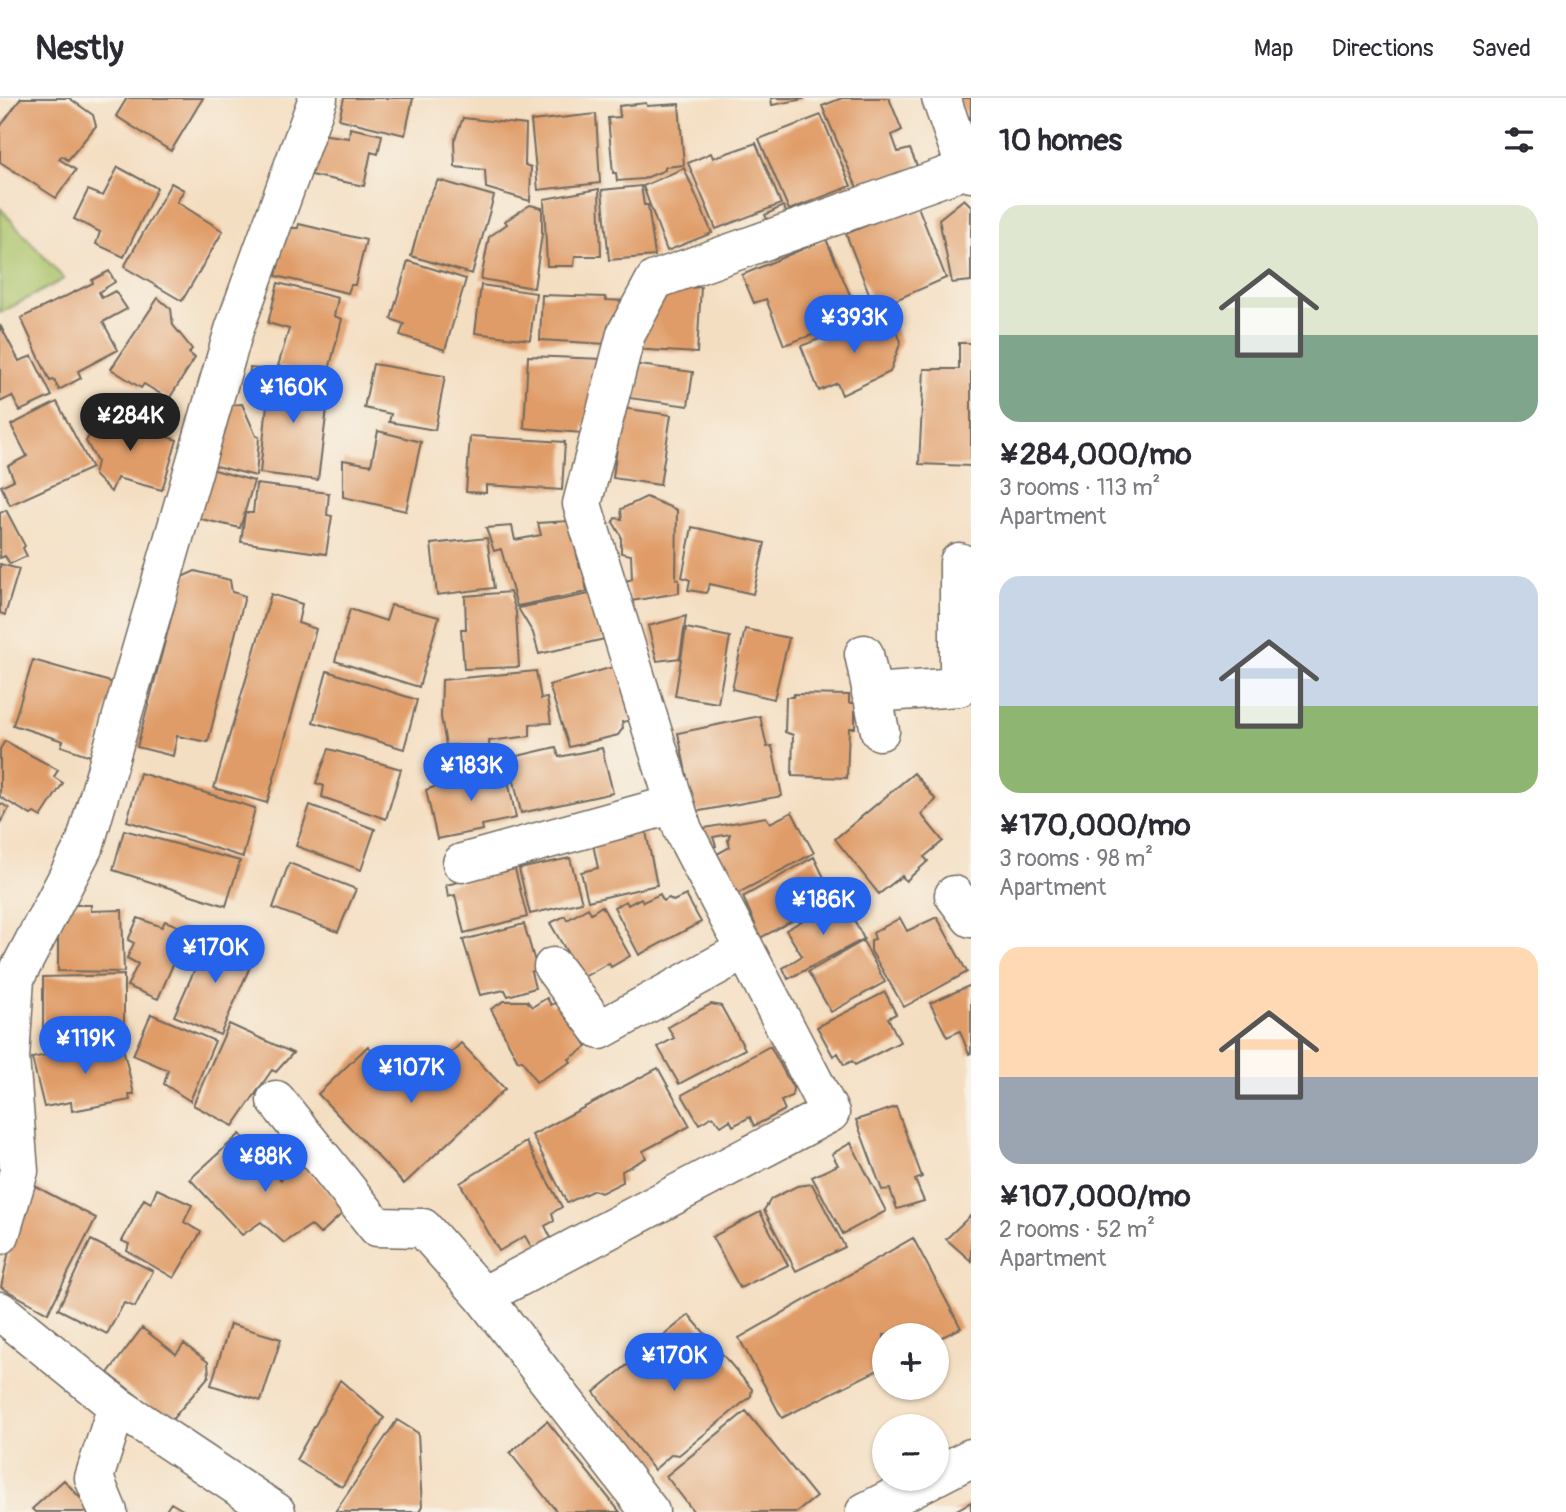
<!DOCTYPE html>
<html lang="en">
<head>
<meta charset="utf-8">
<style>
  body { margin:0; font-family:Pangolin,sans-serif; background:#f2f2f3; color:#2b2b33; height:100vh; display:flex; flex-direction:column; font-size:26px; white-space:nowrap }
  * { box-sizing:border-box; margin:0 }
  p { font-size:23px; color:#7c7c81 }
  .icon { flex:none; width:38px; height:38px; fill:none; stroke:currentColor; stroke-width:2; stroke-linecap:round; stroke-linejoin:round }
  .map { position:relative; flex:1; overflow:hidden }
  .side { display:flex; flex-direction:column; background:#fff; width:595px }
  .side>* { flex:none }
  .fabs { position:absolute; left:872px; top:1225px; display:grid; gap:14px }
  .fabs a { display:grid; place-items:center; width:77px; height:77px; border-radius:50%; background:#fff; box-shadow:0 2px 5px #0004; font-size:35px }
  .price { position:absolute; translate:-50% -60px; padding:0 16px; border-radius:24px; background:#2563eb; color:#fff; font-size:23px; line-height:46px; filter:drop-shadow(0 2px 4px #0008) }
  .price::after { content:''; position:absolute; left:50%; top:42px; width:21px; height:16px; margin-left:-10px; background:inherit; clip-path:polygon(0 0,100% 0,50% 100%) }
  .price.on { background:#222; color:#fff }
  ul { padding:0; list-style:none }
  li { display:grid; align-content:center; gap:14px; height:371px; padding:0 28px }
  li span { display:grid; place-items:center; height:217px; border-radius:21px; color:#555 }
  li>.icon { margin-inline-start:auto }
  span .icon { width:126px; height:126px; fill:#fffc; stroke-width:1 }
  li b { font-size:30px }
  h2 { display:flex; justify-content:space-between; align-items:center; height:84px; padding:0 28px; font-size:30px }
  header { display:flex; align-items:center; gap:42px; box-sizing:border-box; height:98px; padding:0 35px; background:#fff; border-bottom:2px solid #e1e1e2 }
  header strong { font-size:33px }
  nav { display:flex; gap:38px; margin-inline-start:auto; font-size:24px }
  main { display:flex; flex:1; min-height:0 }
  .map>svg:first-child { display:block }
</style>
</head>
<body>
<header>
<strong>Nestly</strong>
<nav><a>Map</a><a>Directions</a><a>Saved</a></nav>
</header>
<main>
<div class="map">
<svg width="971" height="1414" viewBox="0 0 971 1414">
  <rect width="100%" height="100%" fill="#f7f3e8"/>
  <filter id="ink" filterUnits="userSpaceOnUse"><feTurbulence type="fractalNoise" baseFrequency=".0143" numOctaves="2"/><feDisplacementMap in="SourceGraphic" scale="14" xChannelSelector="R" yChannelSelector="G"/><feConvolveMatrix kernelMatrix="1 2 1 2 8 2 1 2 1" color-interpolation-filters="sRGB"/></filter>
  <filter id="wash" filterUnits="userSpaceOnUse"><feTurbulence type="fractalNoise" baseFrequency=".00686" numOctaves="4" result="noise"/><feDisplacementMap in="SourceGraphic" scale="28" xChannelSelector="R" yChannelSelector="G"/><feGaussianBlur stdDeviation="1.57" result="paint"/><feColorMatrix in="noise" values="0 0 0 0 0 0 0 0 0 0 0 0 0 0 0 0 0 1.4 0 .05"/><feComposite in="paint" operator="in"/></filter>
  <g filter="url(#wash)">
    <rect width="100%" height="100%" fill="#f4dec1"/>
    <path fill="#aac369" stroke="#6a774a" stroke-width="2" d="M0,110l64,71 -64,34z"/>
    <g id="blocks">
      <path fill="#e09c67" d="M21,0h48l24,17 3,11 -28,34 -6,-4 -3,3 17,11 -20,28 -56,-36v-35z
        M127,0h76l-32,53 -55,-35z
        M344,0h69l-8,37 -66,-16z
        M771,0h33v1l-32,6z
        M842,0h47l13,32 -10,5 6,17 12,-3 8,19 -58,27 -38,-89z
        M956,0h15v22z
        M646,5l1,3 32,-2 5,61 -19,2v3l-22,9 -26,2 -1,-8h-3l-5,-55 12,-1 -1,-11z
        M596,16l4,69 -62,7 -7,-69z
        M821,17l30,71 -62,24 -30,-71z
        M463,20l63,7 -1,40 6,2 -1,34 -44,-13 -1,-18 -30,-3 -1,-26z
        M350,30l32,7 -4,19 -7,-2 -7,34 -53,-11 9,-41 29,4z
        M756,45l25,61 -65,25 -28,-66 23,-10 2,5z
        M118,69l39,21 -33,69 -28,-13 4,-12 -26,-13 14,-29 15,6z
        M684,70l28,65 -45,18 -24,-65z
        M438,82l56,16 -22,78 -61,-18 13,-48z
        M171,85l13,7 -7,12 46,29 -41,70 -58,-34z
        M641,88l3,19h4l7,51 -46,4 -7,-70z
        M599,91l2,67h-26l-1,10h-27l-3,-67z
        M964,101l7,7v75l-19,2 -13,-64z
        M917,106l29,74 -71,31 -29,-75z
        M530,107l12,3v26l-8,54 -53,-9 8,-42 18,-13 -2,-3z
        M783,108l8,15 -19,8 -7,-14z
        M299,126l67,16 -11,45h-4l-3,8 -72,-17 11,-48h11z
        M826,141l34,79 -76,27 -18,-46 -12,4 -12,-28z
        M408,163l58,18 -21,71 -45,-15 4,-11 -13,-5z
        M109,173l6,11 -16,10 3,6 13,-7 12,18 -24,13 15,28 -40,21 3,7 -22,12 -5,-10 -4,1 -29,-63 72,-35 -1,-3z
        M278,185l60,15 -4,18 8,3 -15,59 -49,-12 11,-37 -21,-6z
        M481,187l55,8 -6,47 -55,-7z
        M701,189l-4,66 -64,-4 30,-59z
        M542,197l63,2 1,3 19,1 -18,43 -67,-4z
        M158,200l13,11 2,16 19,24 -3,4 6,5 -26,41 -25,-15 -3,4 -30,-19z
        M887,215l14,28 -11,31 -48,23 -5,-12 -18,8 -18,-45z
        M0,227l19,36 13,-5 20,40 -32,15 -8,-15 -12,6z
        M959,245h12v123l-52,-2 5,-95h35z
        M528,258l75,3 -21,74 -58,-5z
        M373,266l72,12 -10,54 -46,-8 2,-8 -27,-6z
        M632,266l61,8 -5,34 -59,-8z
        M250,270l29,3 1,7 50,7 -12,95 -58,-7 9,-88 -20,-3z
        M57,304l35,66 -82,37 -9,-19 13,-6 -6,-14 19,-10 -16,-31z
        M242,306l14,32 3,1 -3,39 -44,-11 17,-60z
        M622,310l49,7 -11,70 -47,-7z
        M109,316l25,6 -1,7 44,13 -15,50 -45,-12 -6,14 -17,-17 3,-13 -11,-21 14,-24 8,4z
        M378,333l43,11 -15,69 -63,-14v-37l28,5z
        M470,338l95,6 -3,48 -76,-5v8l-20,-1z
        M211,371l43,12 -14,47 -43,-10z
        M256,386l73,9 -2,22 5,1 -6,38 -85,-12 4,-29h8z
        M646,399l31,13 -1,69 3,1v13l-48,8 -5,-20 6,-2 -1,-24 -10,-2v-17l-8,-14 2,-4 7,1 -1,-10z
        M6,412l19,36 -2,2 4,8 -17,8 -5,-8 -5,2v-45z
        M569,423l11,47h3l4,24 -70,14 -16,-57 -7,2 -8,-23 26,-2 3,14 26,-5 -3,-12z
        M692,429l73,16 -12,51 -43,-10 -4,9 -18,-3 2,-10 -8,-3z
        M487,440l7,50 -57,7 -6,-51z
        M0,466l19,5 -14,46 -5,-2z
        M195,473l35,9 2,12 13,4 -37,146 -31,-6 -4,20 -36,-9 45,-170z
        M510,494l6,20 3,55 -55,2 -3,-40h5l-1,-33z
        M595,495l14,45 -70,16 -6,-21 -15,-25z
        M271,496l31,10 -4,19 18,6 -49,174 -53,-15z
        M391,507l48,12 -20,70 -84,-26 15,-52 36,12z
        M686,518l-6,42 -23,3 -9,-35z
        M686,530l44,9 -12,66 -43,-7z
        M745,531l44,9 -15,61 -42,-10z
        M33,562l81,23 -21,74 -32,-11 2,-5 -50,-16z
        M624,566l13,55 -15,3 1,6 -5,7 -49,12 -20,-62z
        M327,573l90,29 -13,49 -91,-27z
        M536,573l5,28 6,-1 4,25 -21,1v12l-41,5 1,14 -31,5 -2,-15h-11l-5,-28 1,-37z
        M794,596l55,1v8h6v25h-6l-2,50 -55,-2 1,-41 -8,-3 1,-35h7z
        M760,618l7,31 5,-1 10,50 -88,16 -16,-79z
        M5,643l53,29 -4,7 9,6 -22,34 -7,-4 -3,2 -31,-18v-48z
        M556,649l3,10 43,-9 11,45 -92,20 -12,-55z
        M329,651l72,20 -15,50 -64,-22 2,-11 -8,-3z
        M505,668l11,52 -34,7 1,5 -46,9 -11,-49 46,-17z
        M140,675l115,35 -12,49 -116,-36z
        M914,675l22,27 -15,14 22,27 -19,16 4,4 -22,20 -4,-5 -23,18 -44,-55z
        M0,705l9,5 -9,15z
        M310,707l65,24 -14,41 -65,-24z
        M792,714l22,41 -85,45 -21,-39 22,-12 -2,-7 2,-6 -17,3 3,9 -12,3 -5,-20 67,-12 4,6z
        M124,732l116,31 -14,45 -113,-36z
        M646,734l11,53 -69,16 -7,-29 17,-4 -5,-24z
        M814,759l20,41 -81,44 -7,-14 9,-4 -12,-27z
        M570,760l12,44 -52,12 -11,-45z
        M289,765l67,26 -18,43 -65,-24z
        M515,771l12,48 -63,16 -9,-38 -7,2 -2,-12z
        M660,796l3,7 6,-3 4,3 13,-6 15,27 -62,33 -25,-48 12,-6 2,4 13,-7 2,4z
        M843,800l21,41 -76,40 -5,-11 19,-12 -16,-26z
        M71,807h20v6l31,-1 2,62 -66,-1v-40z
        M602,808l28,50 -19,11 -2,-4 -27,15 -32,-55 15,-7 2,4 21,-12 3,5z
        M937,819l30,55 -63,35 -33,-56v-11l4,-1 -2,-6 27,-15 7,13z
        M138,820l24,9 3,-6 23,9 -30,69 -31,-13 11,-22 -11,-6 7,-15 -6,-3z
        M524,826l13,45 -6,3 4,16 -27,8 -3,-6 -25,5 -17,-55z
        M209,839l47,16 -36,82 -46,-19z
        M863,843l22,41 -54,30 -23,-40z
        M124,877v58l-44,7 -1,-9h-36v-54z
        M971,887v68l-2,1 -9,-23 -13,6 -17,-34z
        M885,894l11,22 -8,4 12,24 -45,23 -3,-4 -8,4 -6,-12 -5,3 -16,-29z
        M547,900l4,7 9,-4 27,46 -18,12 2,3 -35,20 -14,-22 -4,1 -27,-52 13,-8h23l5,6z
        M711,906l10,2 24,43 -66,35 -21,-37 16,-9 -6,-11z
        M151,916l64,27 -25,60 -26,-17 4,-14 -35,-15z
        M229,926l64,29 -17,19 -4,-2 -39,56 -40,-21z
        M121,941l13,55h-5l1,6 -58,11 -1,-9 -27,5 -12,-49z
        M461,945l44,46 -101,95 -86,-90 50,-48 27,30 22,-21 16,15z
        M770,948l23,42 -1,8 -11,5 4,9 -31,16 -4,-9 -17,9 -3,-6 -9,6 -8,-10 -14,8 -17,-29z
        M658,970l32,58 -47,25 3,7 -24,13 1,11 -22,11 -7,-3 -27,13 -35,-68z
        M896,1009l26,70 -7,3 9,21 -27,8 -7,-20 -8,1 -26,-70z
        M240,1036l41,46 20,-16 45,46 -26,24 -9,-9 -27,18 -23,-21 -19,13 -52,-56z
        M526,1044l36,65 -10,6 2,8 -9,5 6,12 -19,10 -7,-12 -26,15 -39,-68z
        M851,1045l35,68 -43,23 -31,-57 26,-12 -6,-11z
        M31,1086l65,34 -48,95 -47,-26 15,-67z
        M812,1086l33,63 -49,24 -32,-61 7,-11 26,-13z
        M157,1091l35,16 -8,17 17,10 -27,46 -47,-27 2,-7 -7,-3 22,-42 7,4z
        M760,1114l28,53 -48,23 -28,-51z
        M971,1117v46l-25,-22z
        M913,1140l48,90 -25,12v-5h-52v32l-102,51 -43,-80z
        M91,1142l62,31 -18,36 -11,-4 -17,31 -49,-25z
        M689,1217l63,74 -1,7 -72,59 -7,-1 -18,16 -60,-78z
        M230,1226l51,15 -20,62 -50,-16z
        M142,1230l34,26 8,-10 24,18 1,14 -39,46 -62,-49z
        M340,1282l44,38 -42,69 -46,-27z
        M746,1313l70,86 -19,15h-103l-28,-36z
        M397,1322l21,13 4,74 -3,5h-84z
        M547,1323l73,91h-63l-47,-59z
        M64,1382l29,32h-58l-3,-3z
        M971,1404v10h-18z
        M171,1405l15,9h-21z"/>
    </g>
  </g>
  <g filter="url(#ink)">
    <use href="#blocks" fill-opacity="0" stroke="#716a60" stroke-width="2"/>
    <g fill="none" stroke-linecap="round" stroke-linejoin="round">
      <g stroke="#716a60" stroke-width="41">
        <path id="minor" d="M941,0l25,71 5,4
          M864,556l16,77
          M871,595l88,-6v-125l12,6
          M462,765l213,-59
          M954,797l17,23
          M553,869l47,63 145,-80
          M276,1002l101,127 46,1 60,68
          M0,1137l19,-64 -9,-113 5,-80 70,-134 149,-514 84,-232
          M0,1213l117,95 159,106
          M936,1378l35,-18
          M108,1414l-14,-34 23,-72
          M650,1414l-167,-216 347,-183 -147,-283 -101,-326 44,-170 29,-54 311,-111
          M865,1414l65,-33"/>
      </g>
      <use href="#minor" stroke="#fff" stroke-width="38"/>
    </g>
  </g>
</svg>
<div class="fabs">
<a>+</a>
<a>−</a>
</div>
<b class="price" style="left:854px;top:257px">¥393K</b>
<b class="price" style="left:293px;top:327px">¥160K</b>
<b class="price on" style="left:130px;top:355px">¥284K</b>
<b class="price" style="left:471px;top:705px">¥183K</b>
<b class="price" style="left:823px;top:839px">¥186K</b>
<b class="price" style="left:215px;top:887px">¥170K</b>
<b class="price" style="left:85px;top:978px">¥119K</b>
<b class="price" style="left:411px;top:1007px">¥107K</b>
<b class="price" style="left:265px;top:1096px">¥88K</b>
<b class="price" style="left:674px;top:1295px">¥170K</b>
</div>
<section class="side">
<h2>10 homes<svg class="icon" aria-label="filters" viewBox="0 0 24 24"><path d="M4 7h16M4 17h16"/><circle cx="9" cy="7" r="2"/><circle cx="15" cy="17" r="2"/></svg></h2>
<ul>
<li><span style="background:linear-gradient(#dfe7d0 60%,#7fa58c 0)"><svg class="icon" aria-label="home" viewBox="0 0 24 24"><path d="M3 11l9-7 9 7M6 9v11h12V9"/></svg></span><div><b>¥284,000/mo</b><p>3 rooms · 113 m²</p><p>Apartment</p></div></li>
<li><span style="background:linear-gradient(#c9d6e8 60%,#8fb573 0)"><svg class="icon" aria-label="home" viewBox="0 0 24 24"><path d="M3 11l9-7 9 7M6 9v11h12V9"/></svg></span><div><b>¥170,000/mo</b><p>3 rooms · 98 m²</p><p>Apartment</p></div></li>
<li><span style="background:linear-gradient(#ffd9b3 60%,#9aa5b1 0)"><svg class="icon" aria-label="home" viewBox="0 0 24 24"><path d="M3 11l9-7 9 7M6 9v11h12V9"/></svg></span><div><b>¥107,000/mo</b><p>2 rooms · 52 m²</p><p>Apartment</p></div></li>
</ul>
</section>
</main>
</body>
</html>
